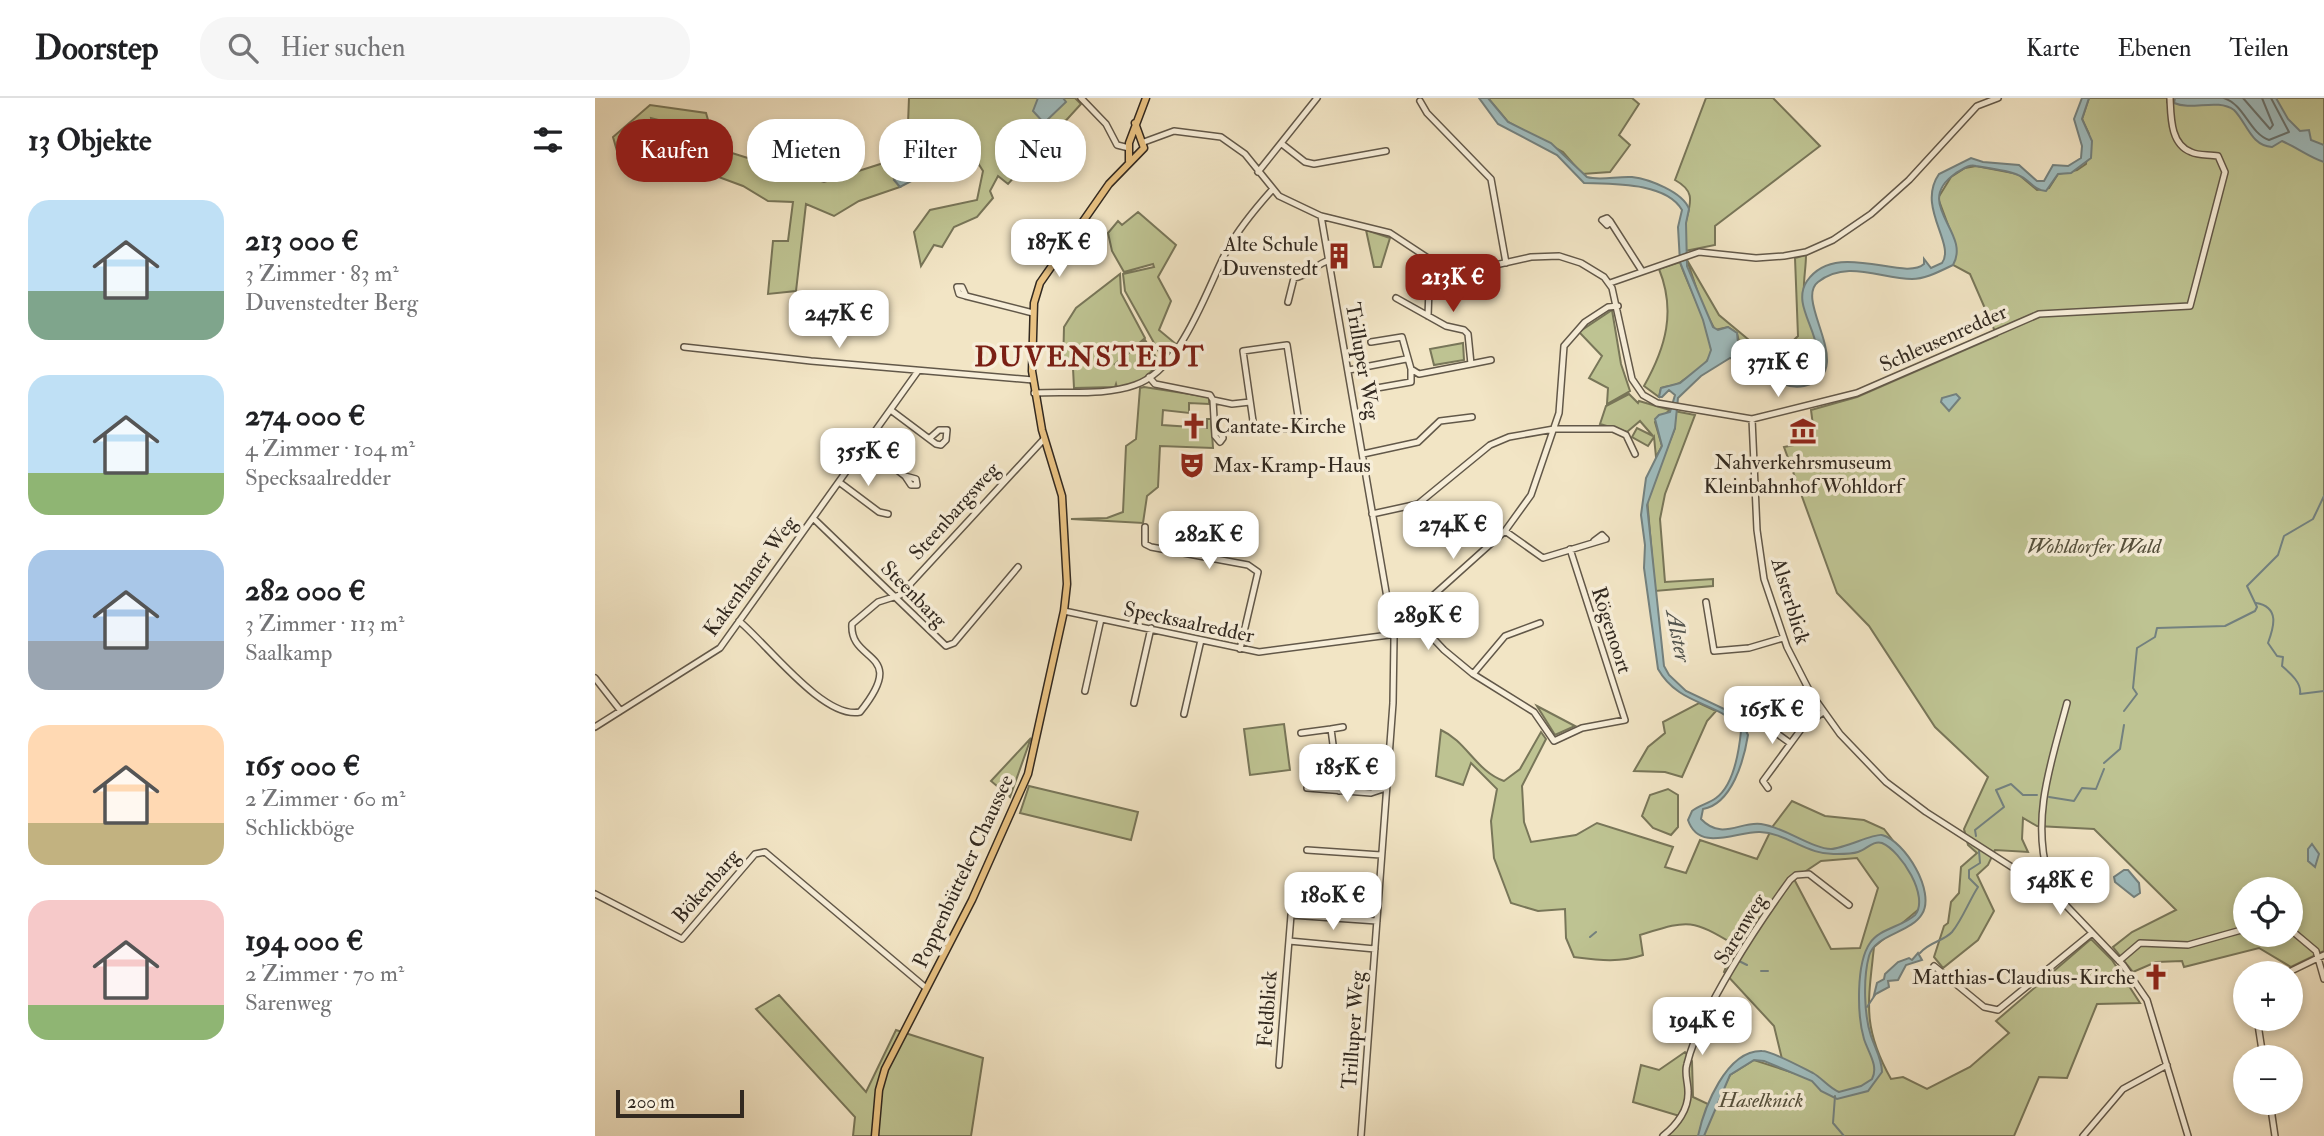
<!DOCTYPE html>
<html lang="de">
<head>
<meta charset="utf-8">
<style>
  body { margin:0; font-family:"IM FELL Double Pica",serif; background:#f6f6f6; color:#202124; height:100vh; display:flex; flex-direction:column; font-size:26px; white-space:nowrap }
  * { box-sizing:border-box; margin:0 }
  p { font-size:23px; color:#757577 }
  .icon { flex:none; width:38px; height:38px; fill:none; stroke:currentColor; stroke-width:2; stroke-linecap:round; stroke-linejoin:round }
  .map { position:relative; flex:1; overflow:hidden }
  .side { display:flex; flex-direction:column; background:#fff; width:595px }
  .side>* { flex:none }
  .hud { position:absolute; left:21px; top:21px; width:665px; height:63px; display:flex; gap:14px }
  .buttons { position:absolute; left:1638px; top:779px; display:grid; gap:14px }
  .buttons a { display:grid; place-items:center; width:70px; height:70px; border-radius:50%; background:#fff; box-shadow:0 4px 10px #0003; font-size:35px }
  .scale { position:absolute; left:21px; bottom:18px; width:128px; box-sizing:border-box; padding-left:7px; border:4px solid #322920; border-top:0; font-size:19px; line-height:24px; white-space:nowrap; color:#322920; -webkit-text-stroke:5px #f7eed9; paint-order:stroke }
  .price { position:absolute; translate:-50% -60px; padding:0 16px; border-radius:14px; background:#fff; color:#222; font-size:23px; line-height:46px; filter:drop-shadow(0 2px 4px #0008) }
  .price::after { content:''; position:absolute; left:50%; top:42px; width:21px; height:16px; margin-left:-10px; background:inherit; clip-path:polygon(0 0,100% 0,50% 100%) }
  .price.on { background:#8f2418; color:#fff }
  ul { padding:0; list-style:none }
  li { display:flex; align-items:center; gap:21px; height:175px; padding:0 28px }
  li span { display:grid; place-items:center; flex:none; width:196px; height:140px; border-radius:21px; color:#555 }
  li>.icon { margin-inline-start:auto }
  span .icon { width:84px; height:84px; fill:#fffc; stroke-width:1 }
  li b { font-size:30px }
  h2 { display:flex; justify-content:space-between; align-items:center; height:84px; padding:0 28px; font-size:30px }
  .chip { padding:0 24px; border-radius:28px; background:#fff; box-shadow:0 4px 10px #0003; font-size:24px; line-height:63px }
  .chip.on { background:#8f2418; color:#fff }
  header { display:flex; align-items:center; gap:42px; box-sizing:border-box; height:98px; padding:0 35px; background:#fff; border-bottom:2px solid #e0e0e0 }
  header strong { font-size:33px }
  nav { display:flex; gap:38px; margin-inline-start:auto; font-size:24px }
  .search { width:490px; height:63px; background:#f6f6f6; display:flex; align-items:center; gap:18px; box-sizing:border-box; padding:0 24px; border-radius:28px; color:#757577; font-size:26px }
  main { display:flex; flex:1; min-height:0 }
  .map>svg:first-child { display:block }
</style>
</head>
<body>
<header>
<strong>Doorstep</strong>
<div class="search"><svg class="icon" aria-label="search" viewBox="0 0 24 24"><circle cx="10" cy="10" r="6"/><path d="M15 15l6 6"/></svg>Hier suchen</div>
<nav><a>Karte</a><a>Ebenen</a><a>Teilen</a></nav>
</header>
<main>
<section class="side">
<h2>13 Objekte<svg class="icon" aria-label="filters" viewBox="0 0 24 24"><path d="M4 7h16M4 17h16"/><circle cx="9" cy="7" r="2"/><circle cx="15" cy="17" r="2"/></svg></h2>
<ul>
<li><span style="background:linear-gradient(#bfe0f5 65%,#7fa58c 0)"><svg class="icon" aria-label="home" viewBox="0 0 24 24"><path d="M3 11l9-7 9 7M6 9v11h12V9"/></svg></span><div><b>213 000 €</b><p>3 Zimmer · 83 m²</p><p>Duvenstedter Berg</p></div></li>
<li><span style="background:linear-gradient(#bfe0f5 70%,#8fb573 0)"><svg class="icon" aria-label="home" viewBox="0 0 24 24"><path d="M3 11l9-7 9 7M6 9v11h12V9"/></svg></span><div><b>274 000 €</b><p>4 Zimmer · 104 m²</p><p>Specksaalredder</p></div></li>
<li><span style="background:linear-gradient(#a9c7e8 65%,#9aa5b1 0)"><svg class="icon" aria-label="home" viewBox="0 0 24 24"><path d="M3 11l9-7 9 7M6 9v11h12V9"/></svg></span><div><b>282 000 €</b><p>3 Zimmer · 113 m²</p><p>Saalkamp</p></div></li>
<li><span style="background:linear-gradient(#ffd9b3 70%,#c2b280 0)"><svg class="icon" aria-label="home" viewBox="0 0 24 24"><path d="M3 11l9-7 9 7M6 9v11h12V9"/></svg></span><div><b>165 000 €</b><p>2 Zimmer · 60 m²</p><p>Schlickböge</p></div></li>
<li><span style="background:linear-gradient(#f6c9c9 75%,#8fb573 0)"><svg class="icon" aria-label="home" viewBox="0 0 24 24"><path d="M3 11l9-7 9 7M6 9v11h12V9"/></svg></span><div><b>194 000 €</b><p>2 Zimmer · 70 m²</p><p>Sarenweg</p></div></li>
</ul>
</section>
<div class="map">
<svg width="1729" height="1038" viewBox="0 0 1729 1038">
  <rect width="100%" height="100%" fill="#f2e5c5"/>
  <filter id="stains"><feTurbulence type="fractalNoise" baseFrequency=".00286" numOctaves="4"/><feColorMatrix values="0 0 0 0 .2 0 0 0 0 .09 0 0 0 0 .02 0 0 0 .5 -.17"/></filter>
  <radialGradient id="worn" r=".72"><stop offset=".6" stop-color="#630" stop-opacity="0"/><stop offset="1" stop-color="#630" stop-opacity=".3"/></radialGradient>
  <path fill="#bec392" stroke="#787659" stroke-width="2" fill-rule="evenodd" d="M314,0h166l6,6 -73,80 -10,-8 -8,15 3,7 -16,19 -23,10 -12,20 -8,-2 -13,21 -7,-34 16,-22 47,-10 6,-29 -7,-11c-13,3 -21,3 -33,3 -16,1 -34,11 -49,16l6,8 -41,14 -25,15 -28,-12 -10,87 -28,3 5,-53h15l5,-39 -25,-1 -25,-15 -49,-18 -15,-14 7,-27 -35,-9 4,27 -9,12 -29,-6 -4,-14 37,-32 56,8 10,35 108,34 72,-23 11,-10z
    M893,0h144l7,6 -20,31 11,10 -20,27 -28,2 -19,-22 -55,-30z
    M1111,0h67l47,48 -105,80v19l-30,6c0,-10 -1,-24 2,-34 5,-18 6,-27 -12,-37z
    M1494,0h78v4l9,-4h148v853l-33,16 -32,-19 -75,19 -2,-6 -26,1 -23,10 -20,-25 19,-15 44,-22 -82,-81 -57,-3 -14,-8 -1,21 6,13 -33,-2 -7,15 -11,10 17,36 -16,29 -35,28 -9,-11 10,-31 4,-3 3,-21 8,-9 2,-26 16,-14 -9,-8 -4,-16 24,-52 -53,-50 -66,-101 -32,-33 -53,-146 31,-6 -4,-31 46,-13 140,-61 -27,-62 -17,-9 1,-24 -16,-43 13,-21 14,-9 11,-2 42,8 19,16 12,-2 9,-14 19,-4 9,-6 3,-30 -7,-15zM1650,791h46v45h-46z
    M543,114l38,33 -18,32 13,24 -12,29 17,14 -13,15 -38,-68 -2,-17 31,-7 -1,-3 -29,8 -12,-21 -4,-18 10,-12 4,4z
    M771,132l24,8 -9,29h-7z
    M1211,157c0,13 -3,27 -2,39 2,23 23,56 6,76 -26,11 -51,-10 -70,-24l-3,-13 -9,-6 -13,3 -13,-25 -15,-45 32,55 54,45 25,-24 -3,-78z
    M1085,164c6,20 37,77 30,94 -5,11 -20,19 -29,26 -6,5 -13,3 -20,6l-2,9 -15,-11c22,-39 32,-75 15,-117z
    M525,176l1,19 24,45 -31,27 31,-25 15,23 -20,19 -23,6 -1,-4 -1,3 -41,1 -1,-20h-10l1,-41 12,-19z
    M1017,212l9,54 9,27 -23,13 1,-16 -19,-10 13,-22 -23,-24z
    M868,245l1,17 -30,5 -4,-16z
    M549,289l65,10v7l-20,-1v10l-26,-3 -1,15 45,3v-9h4l2,29 -53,-2 -2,41 -11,9 -4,27 -72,-4 36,-1 16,-6 3,-66 10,-7 4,-51z
    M1034,296l9,9 1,-2 31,9 -15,12 7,24 -6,11 -2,-20 -6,9 -16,-9 5,-9 16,8 -13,-15 -13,11 -27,-8 6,-18z
    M1079,313l21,4 -30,79 -5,25 5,63 48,-3v7l-58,5 -8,-93 28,-70z
    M1104,605l17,8 -9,10 -25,56 -17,-5 -31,-1 14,-24 17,-14 -2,-11z
    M942,608l38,20 -20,9z
    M689,626l6,46 -40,5 -6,-46z
    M846,632c25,11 36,42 63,51l16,-12 21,-37 5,7 -24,47 2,36 7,20 45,-7 21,-12 76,24 -8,20 21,6 14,-33 57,19 16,-33 19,-25 33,15 39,4 20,9 34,44 7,31 -51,43c-6,56 -12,80 17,132l12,-2 24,12 43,-22 39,-34 -13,-12 95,-82 21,21 28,43 -43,1 -30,74 -28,-1 -25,59h-346l15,-19 -50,-15 8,-37 18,5 26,-18 7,9 1,36 21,10 16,-32 24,-15 46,15 -18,-16 -8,-33 -50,-54 11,-27c-45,-27 -46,-25 -95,-10l3,20c-23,8 -45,5 -69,2l-8,-19 -1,-29 -27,2 -27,-8 -17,-45 -3,-37 6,-32 -26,-26 -8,22 -27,-9zM1262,760l21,30 -18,60 -29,1 -37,-70 27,-18z
    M436,640l-21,59 -19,-16z
    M434,688l109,26 -7,28 -111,-27z
    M1073,691l10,6v32l-7,8 -18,-7 -11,-12 8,-21z
    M184,897l87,97 30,-62 87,28 -12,78h-118l2,-19 -99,-108z"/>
  <path fill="#9fbcbe" stroke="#73817f" stroke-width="2" d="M443,0h25l3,4 -22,21 -11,-12z
    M884,0h9l20,24 43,21 36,34c13,4 30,-1 45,0 17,2 51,15 57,32l-3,14 1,43 26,61 5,3 10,-3 9,6 1,10c16,17 48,38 72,27 23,-28 -22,-61 -3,-89 29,-42 97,1 117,-17v-5l7,9 11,-5c14,-19 -26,-56 -3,-89l32,-16 12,4 36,3 18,16h7l9,-16 15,1 13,-8 1,-12 -8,-27 8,-21h7l-7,21 10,22 -1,17 -20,15 -13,1 -12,17c-13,-1 -17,-12 -28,-16 -11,-5 -30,-7 -42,-9 -8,-2 -14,4 -20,7 -45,31 16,59 -3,92 -13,6 -27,14 -41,14 -31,0 -65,-20 -94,3 -25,19 42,91 -14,104 -28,6 -50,-25 -74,-28l-29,18 -23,22 -3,30 -28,77 17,161 5,9 17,16 53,25 9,19c-4,25 -16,69 -45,74l-2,10c21,22 39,2 60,5 23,3 52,25 70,25 14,-1 44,-16 51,-14 23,6 54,57 40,79 -11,19 -47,20 -53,42 -6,22 -5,59 2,80 4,12 11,23 11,36l-14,19 -31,8 -16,-8 -9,-10 -48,-20 -10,-1 -24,15 -26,61h-6c6,-28 28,-86 64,-85 10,0 41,17 51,22 9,5 16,15 26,19l22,-6 11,-7c7,-13 -4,-27 -8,-40 -7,-24 -8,-76 6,-96 10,-15 32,-16 45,-28 15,-18 -14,-64 -33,-72 -9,-3 -16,7 -24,9 -6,2 -15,2 -21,2 -29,2 -50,-21 -77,-22 -23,-1 -61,21 -72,-12l4,-9c7,-6 16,-7 24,-13 18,-13 23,-47 25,-67 -18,-30 -61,-23 -83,-62l-14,-101 1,-23 -4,-30 5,-37 16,-32 -7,-27 4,-4 11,-3 5,-17 -6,-5 -7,7h-3l2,-9 19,-5 27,-22 4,-11 -8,-30 -23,-58 -2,-35 4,-17c-16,-28 -70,-26 -98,-27l-27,-28 -59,-31z
    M1580,0h101l12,21 12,12 9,-1 2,10 13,5v17c-15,-5 -26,-14 -42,-21l-10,6c-21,-1 -25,-24 -38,-37 -17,-12 -42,1 -60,-7z
    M372,58l9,4 2,5 -19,12 -42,1 -17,9 -6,-7c17,-14 40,-20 62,-14z
    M1361,296l4,4 -11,13 -8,-9 1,-4z
    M1717,746l7,10 -4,13 -7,-6v-12z
    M1529,772h4l11,13 1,10 -6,4 -19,-15 -1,-5z
    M1323,855l4,7 -16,5 -8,15 -10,1 1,6 -15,8 3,-12 7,-4 1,-5 13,-12 11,-4 3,2z"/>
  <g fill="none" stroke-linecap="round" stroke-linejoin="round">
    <path stroke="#68726f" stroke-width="2" d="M1629,0c21,7 25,35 45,42l20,-8 -18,-34
      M1648,0l27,31 3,-4 -11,-27"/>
    <path stroke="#73817f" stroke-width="2" d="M1661,505c24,4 18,24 12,40l9,13 6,1 -1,9c8,7 20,17 18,28l24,-3
      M1529,613l13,-17 -4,-6 4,-40 18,-11 2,-9 68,-2 30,-15 2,-4 -10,-21 31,-31 6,-19 29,-17 11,-23
      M1509,665l16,-14 4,-24
      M1454,699l25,4 8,-13 14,1 8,-20
      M1381,738l-1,-6 29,-23 -8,-17 15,-6 12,11h14
      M995,839l6,-5
      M1325,855c9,-11 24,-12 32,-21 10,-12 17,-31 26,-45l-9,-9v-8l11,-7 -1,-12
      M1144,863l8,4
      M1166,873h7
      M1272,909l8,-12
      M1240,998l-2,27 11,13"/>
    <g stroke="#625849" stroke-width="8">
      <path id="minor" d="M486,0l25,26 11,21 12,3
        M825,3l7,12 64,66 15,84
        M549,44l30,-11 47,6 24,17 34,42 42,20 69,17 56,37 18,2 67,-15 28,-1 22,7 23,14 8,11 20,91 11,16 14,8 95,16 105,-26 182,-79 151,-8 35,-134 -7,-16c-9,-2 -19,0 -27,-4 -21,-8 -20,-36 -21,-54
        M687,46l23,18 9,2 72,-13
        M663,74l59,-74
        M726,118l73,422 -1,65 -32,433
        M1015,123l-3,4 -5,-5 5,-2 3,3 32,50
        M1015,185l89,-31 57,6 28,-2 22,-4 27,-12 38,-26 38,-34 68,-74 21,-8
        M371,198l-4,-9h-5l2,7 7,2 67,17
        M801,200l50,28 18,4 4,4 3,30 20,-4
        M693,204l6,-24c15,-2 21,-14 36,-18
        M833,218l1,-27 12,-22
        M776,244l31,-5 9,32 8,5 52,-10
        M692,247l13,84 -46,-1 -11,-77z
        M89,249l127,14 222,19
        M754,272l57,-11
        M554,279l6,7 55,11 3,5 2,36 5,6 3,-4 -7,-13
        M782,290l34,-6v-13
        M439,295c32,-2 71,3 101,-8 47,-16 71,-95 92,-135 12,-22 28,-41 45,-60
        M618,302l19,4 18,-2
        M297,313l44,33 5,1 5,-5 1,-10h-8l-9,8
        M1157,321l5,111 7,49 23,68 23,45 30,42 46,48 40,30 131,84 66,69 24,35 41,136
        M271,348l39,30 6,9h6l-1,-6 -11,-3
        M768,356l55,-12 22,-21 32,-4
        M244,384l40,30 9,2
        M777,416l46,-10 72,-59 19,-8 45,-8h59l13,6 9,19
        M218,420l133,128 8,-3 64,-76
        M550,429v17l6,3 97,18 10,7 -18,77
        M910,433l38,27 63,-19 -4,-4 -8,6
        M1111,504l8,49 35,-3 34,-10
        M469,513l195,41 130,-17 116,-104 26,-36 28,-82 5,-67 21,-24 23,-15 10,-1
        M816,517l33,35 29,24 61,38 20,29 28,-13 43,-8 -55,-171
        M144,523c28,23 85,99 121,91 50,-62 -11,-48 -8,-88l26,-22 22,-7 144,-156
        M878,576l32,-38 35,-13
        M0,580l25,32
        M490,593l16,-72
        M539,605l17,-75
        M589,616l17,-74
        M1155,616l40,29
        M0,629l125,-79 198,-277
        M736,631l12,-2
        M706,635l30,-4 8,62
        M712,690l64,5 15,-5
        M1173,690l-5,-7 39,-53 21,-16
        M712,752l74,5
        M1447,787l6,-10c-17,-59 4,-115 19,-172
        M0,796l87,45 73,-85 10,-2 161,136
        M1696,832l25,21 8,28
        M694,843l86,8
        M1524,863l21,-18 48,2 57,-16
        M1339,868l50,41 14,3 94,-77
        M1692,875l37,-18
        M1662,920l6,39
        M684,967l12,-150 86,6
        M1675,1004l5,34
        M1068,1038c14,-11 26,-27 25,-45 0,-9 -4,-18 -1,-27 13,-53 71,-140 103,-184l6,-5 13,-1 40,31
        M1488,1038l40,-47 44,-24"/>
    </g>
    <g stroke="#322920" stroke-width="9">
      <path id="major" d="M534,63v-18l17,-45
        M280,1038l4,-46 6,-21 87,-169 56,-126 36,-163 3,-27 -5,-88 -20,-66 -10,-59 2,-68 6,-20 69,-99 35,-36 -9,-25"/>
    </g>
    <use href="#minor" stroke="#f7eed9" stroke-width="5"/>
    <use href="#major" stroke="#e9c282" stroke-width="6"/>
  </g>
  <defs>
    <g id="building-bare" transform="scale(2.1)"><path d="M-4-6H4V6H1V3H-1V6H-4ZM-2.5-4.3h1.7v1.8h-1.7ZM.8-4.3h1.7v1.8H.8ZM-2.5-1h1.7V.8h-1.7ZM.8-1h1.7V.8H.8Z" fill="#8f2418" stroke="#f7eed9" stroke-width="2.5" paint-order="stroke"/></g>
    <g id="church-bare" transform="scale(2.1)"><path d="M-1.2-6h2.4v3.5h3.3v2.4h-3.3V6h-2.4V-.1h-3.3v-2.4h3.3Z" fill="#8f2418" stroke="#f7eed9" stroke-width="2.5" paint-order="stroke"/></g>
    <g id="museum-bare" transform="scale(2.1)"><path d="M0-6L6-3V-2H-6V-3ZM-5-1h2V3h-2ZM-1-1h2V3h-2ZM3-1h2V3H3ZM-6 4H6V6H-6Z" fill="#8f2418" stroke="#f7eed9" stroke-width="2.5" paint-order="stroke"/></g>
    <g id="theatre-bare" transform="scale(2.1)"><path d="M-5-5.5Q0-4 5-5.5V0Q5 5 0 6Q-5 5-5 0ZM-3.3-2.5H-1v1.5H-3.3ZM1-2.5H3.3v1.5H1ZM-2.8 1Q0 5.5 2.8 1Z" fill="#8f2418" stroke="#f7eed9" stroke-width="2.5" paint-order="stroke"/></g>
  </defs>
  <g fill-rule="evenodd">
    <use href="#building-bare" x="744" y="158"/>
    <use href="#church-bare" x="599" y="328"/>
    <use href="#museum-bare" x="1208" y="333"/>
    <use href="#theatre-bare" x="597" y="367"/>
    <use href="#church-bare" x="1561" y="879"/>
  </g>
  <g text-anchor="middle" stroke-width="7" stroke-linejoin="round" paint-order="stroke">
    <g font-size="21" fill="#322920" stroke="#f7eed9" text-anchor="end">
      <text x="723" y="153">Alte Schule<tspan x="723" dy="24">Duvenstedt</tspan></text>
      <text x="620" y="335" text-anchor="start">Cantate-Kirche</text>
      <text x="1208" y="371" text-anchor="middle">Nahverkehrsmuseum<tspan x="1208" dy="24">Kleinbahnhof Wohldorf</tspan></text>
      <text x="618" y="374" text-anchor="start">Max-Kramp-Haus</text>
      <text x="1540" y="886">Matthias-Claudius-Kirche</text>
    </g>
    <g font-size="21" fill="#322920" stroke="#f7eed9">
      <text transform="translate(1348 240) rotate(-24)" y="7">Schleusenredder</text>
      <text transform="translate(768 263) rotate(80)" y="7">Trilluper Weg</text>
      <text transform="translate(359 413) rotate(-48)" y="7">Steenbargsweg</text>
      <text transform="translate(155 478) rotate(-54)" y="7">Kakenhaner Weg</text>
      <text transform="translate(319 496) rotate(45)" y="7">Steenbarg</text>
      <text transform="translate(1196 503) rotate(73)" y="7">Alsterblick</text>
      <text transform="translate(594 524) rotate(12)" y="7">Specksaalredder</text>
      <text transform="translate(1017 532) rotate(72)" y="7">Rögenoort</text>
      <text transform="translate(368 773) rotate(-65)" y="7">Poppenbütteler Chaussee</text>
      <text transform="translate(111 788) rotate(-49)" y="7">Bökenbarg</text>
      <text transform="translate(1145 831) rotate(-58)" y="7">Sarenweg</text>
      <text transform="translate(672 911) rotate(-86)" y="7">Feldblick</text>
      <text transform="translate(758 932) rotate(-86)" y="7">Trilluper Weg</text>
    </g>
    <g font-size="21" font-style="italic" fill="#55503c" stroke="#f7eed9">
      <text x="1499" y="455">Wohldorfer Wald</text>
      <text x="1166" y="1009">Haselknick</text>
    </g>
    <g font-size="23" font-style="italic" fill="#53554f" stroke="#f7eed9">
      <text transform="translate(1084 538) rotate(79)" y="8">Alster</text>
    </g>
    <g font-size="28" font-weight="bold" letter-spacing="2" fill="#7a1f14" stroke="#f7eed9">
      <text x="495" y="268">DUVENSTEDT</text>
    </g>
  </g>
  <rect width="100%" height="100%" filter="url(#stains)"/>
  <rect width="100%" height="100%" fill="url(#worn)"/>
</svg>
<div class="buttons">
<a><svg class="icon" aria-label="locate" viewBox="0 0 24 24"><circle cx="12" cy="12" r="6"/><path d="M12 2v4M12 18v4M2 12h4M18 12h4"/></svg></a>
<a>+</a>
<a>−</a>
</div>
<div class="scale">200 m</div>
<b class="price" style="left:464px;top:181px">187K €</b>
<b class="price on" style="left:858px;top:216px">213K €</b>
<b class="price" style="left:244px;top:252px">247K €</b>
<b class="price" style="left:1183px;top:301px">371K €</b>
<b class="price" style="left:273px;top:390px">355K €</b>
<b class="price" style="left:858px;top:463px">274K €</b>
<b class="price" style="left:614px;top:473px">282K €</b>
<b class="price" style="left:833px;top:554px">289K €</b>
<b class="price" style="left:1177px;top:648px">165K €</b>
<b class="price" style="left:752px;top:706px">185K €</b>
<b class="price" style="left:1465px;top:819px">548K €</b>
<b class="price" style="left:738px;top:834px">180K €</b>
<b class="price" style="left:1107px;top:959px">194K €</b>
<div class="hud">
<a class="chip on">Kaufen</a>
<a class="chip">Mieten</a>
<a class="chip">Filter</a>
<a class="chip">Neu</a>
</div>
</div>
</main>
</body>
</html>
